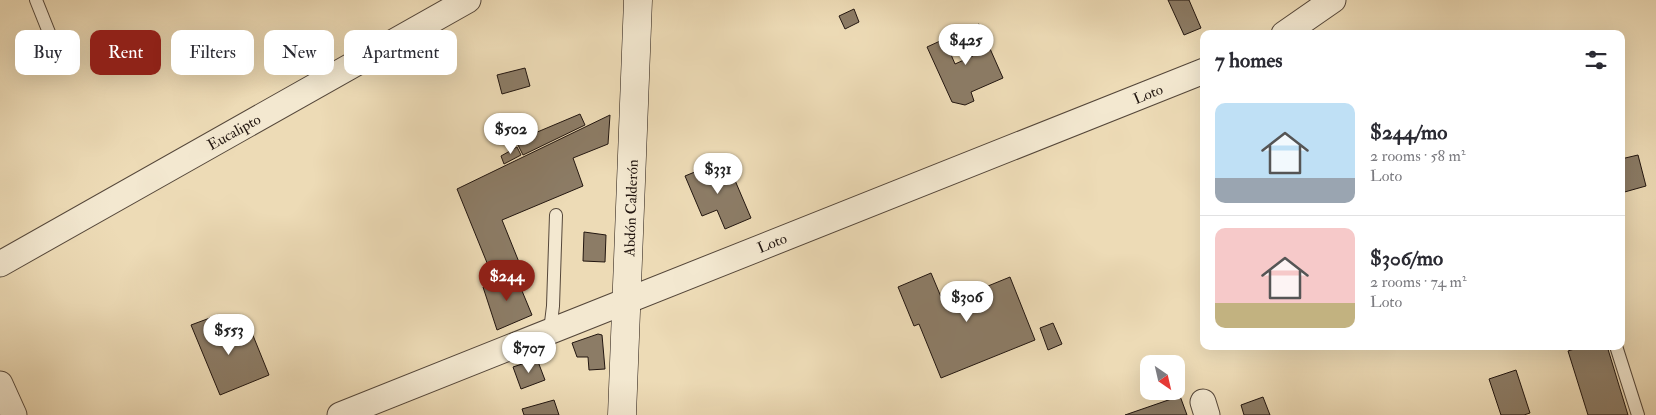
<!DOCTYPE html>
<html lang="en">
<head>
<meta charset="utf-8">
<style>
  body { margin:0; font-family:"IM FELL Double Pica",serif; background:#f2f2f3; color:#2b2b33; height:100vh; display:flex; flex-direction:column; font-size:19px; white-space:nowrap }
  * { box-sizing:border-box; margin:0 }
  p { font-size:16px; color:#7c7c81 }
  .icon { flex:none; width:28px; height:28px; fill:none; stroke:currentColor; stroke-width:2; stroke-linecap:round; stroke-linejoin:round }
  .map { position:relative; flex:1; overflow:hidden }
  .side { position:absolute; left:1200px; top:30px; width:425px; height:320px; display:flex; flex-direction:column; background:#fff; border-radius:10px; box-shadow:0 5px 20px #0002 }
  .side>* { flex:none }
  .banner { position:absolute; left:15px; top:30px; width:475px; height:45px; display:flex; gap:10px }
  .needle { width:32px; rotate:146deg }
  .fabs { position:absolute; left:1140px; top:355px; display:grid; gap:10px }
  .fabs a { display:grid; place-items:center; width:45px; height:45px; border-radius:10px; background:#fff; box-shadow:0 5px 20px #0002; font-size:25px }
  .price { position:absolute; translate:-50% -42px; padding:0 11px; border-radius:18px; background:#fff; color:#222; font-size:16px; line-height:32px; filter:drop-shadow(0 1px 2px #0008) }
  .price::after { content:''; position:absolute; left:50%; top:30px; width:15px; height:11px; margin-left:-8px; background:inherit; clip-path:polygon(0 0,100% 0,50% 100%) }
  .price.on { background:#8f2418; color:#fff }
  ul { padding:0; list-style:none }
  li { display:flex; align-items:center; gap:15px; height:125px; padding:0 15px }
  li+li { border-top:1px solid #e1e1e2 }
  li span { display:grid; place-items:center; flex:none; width:140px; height:100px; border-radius:10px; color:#555 }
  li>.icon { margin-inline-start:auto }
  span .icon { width:60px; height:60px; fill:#fffc; stroke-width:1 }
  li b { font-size:21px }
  h2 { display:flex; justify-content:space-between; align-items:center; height:60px; padding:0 15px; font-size:21px }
  .pill { padding:0 18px; border-radius:10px; background:#fff; box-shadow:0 5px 20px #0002; font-size:18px; line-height:45px }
  .pill.on { background:#8f2418; color:#fff }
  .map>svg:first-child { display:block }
</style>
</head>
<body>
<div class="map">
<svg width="1656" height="415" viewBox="0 0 1656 415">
  <rect width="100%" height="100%" fill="#eddbb6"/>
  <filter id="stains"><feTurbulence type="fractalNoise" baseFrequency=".004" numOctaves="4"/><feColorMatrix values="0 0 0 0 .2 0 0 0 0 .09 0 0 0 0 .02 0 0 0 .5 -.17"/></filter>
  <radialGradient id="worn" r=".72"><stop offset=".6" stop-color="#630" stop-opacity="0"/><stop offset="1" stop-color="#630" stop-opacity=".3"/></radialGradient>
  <path fill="#8c7c66" stroke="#221610" d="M1168,0h21l12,28 -17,7z
    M854,9l5,13 -14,7 -6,-13z
    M979,24l24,54 -32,14 3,9 -9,4 -13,-3 -25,-55 24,-11 5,11 -7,3 6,14 18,-8 -11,-25z
    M525,68l5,18 -28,8 -5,-19z
    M580,114l5,11 -62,30 -7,-14z
    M610,115l-2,29 -35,14 10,28 -81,34 21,52 -29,8 -37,-91z
    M517,147l4,8 -17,9 -3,-8z
    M1638,155l8,31 -25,7v-34z
    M719,162l5,13 7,-4 20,47 -26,11 -8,-19 -15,6 -17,-40z
    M584,232l22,3 -1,27 -22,-1z
    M931,273l13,31 66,-27 25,63 -94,38 -22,-54 -5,2 -16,-39z
    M515,274l17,41 -35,15 -14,-43z
    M218,315l11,27 23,-9 17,42 -49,20 -29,-70z
    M1053,323l9,21 -14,6 -8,-22z
    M598,334l4,1 3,34 -16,1 -1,-13h-11l-5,-14z
    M1584,346h23l21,69h-40l-20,-64z
    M537,359l8,21 -24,9 -8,-22z
    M1516,370l14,43 -6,2h-23l-12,-36z
    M1180,396l7,19h-62z
    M1263,397l7,18h-26l-3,-10z
    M554,400l5,15h-35l-2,-6z"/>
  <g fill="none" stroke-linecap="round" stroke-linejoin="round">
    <g stroke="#55473a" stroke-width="14">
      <path id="lane" d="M36,0l24,60
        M550,331l3,-25 3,-91
        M1616,346l22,69"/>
    </g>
    <g stroke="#55473a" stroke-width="27">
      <path id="street" d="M1284,34l49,-34
        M0,264l468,-264
        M0,384l14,31
        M1203,402l4,13
        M340,415l864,-344"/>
    </g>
    <g stroke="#221610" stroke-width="29">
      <path id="secondary" d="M622,415l16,-415"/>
    </g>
    <use href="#lane" stroke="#f3e8d0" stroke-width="12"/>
    <use href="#street" stroke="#f3e8d0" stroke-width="25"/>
    <use href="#secondary" stroke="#f3e8d0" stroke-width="28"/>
  </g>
  <g text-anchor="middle" stroke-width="5" stroke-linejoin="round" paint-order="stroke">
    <g font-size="15" fill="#221610" stroke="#f3e8d0">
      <text transform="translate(1148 94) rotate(-22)" y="5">Loto</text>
      <text transform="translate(234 132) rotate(-29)" y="5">Eucalipto</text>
      <text transform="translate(631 208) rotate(-88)" y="5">Abdón Calderón</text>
      <text transform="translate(772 243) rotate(-22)" y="5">Loto</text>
    </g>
  </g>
  <rect width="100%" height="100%" filter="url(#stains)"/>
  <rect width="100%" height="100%" fill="url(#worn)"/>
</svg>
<div class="fabs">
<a><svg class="needle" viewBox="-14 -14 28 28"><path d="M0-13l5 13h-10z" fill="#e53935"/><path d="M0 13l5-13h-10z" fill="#7c7c81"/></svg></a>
</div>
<b class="price" style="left:966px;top:66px">$425</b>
<b class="price" style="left:511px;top:155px">$502</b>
<b class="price" style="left:718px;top:195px">$331</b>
<b class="price on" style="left:507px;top:302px">$244</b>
<b class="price" style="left:967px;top:323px">$306</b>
<b class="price" style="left:229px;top:356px">$553</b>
<b class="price" style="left:529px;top:374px">$707</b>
<div class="banner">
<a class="pill">Buy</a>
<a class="pill on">Rent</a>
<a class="pill">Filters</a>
<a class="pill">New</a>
<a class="pill">Apartment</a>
</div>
<section class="side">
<h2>7 homes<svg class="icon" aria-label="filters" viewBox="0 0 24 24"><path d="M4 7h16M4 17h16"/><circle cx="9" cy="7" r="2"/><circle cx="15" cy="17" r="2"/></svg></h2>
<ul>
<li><span style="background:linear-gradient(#bfe0f5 75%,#9aa5b1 0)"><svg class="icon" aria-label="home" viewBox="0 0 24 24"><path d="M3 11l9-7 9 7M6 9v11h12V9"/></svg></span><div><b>$244/mo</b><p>2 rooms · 58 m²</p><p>Loto</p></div></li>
<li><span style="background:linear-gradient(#f6c9c9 75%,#c2b280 0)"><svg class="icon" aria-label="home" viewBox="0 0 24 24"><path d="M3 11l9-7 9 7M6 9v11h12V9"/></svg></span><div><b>$306/mo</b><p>2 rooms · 74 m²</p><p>Loto</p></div></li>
</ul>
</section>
</div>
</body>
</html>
